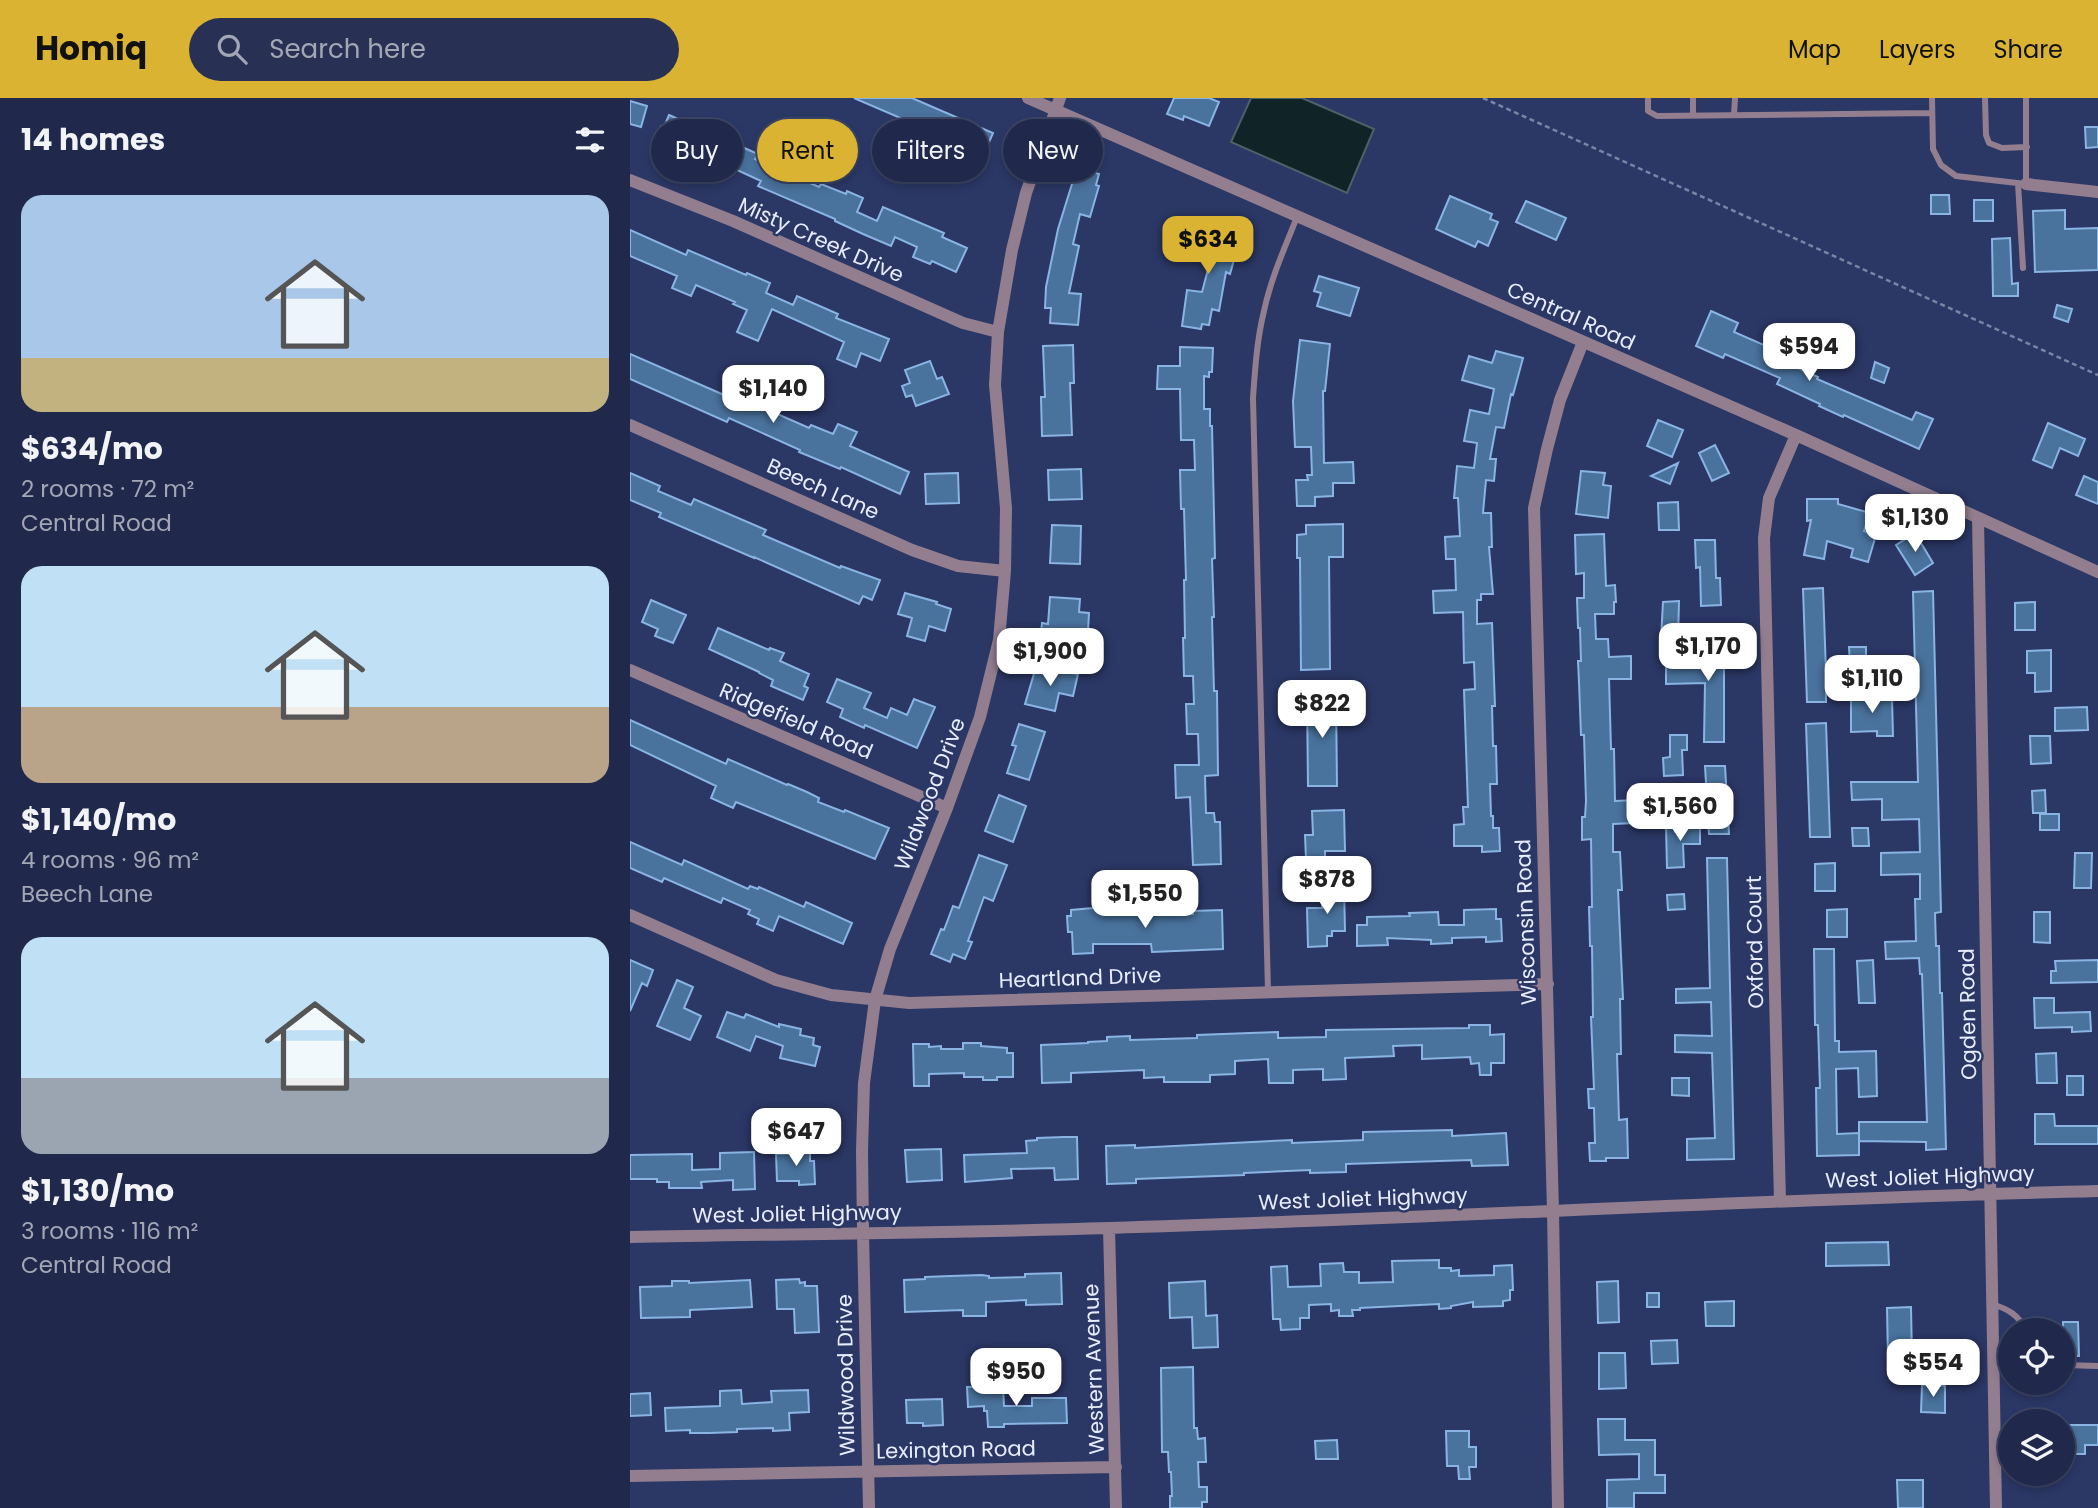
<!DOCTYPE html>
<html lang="en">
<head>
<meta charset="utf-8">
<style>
  body { margin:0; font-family:Poppins,sans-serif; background:#283153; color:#f1f3f6; height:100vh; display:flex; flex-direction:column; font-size:26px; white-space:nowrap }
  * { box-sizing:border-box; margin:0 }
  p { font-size:23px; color:#a2a6b5 }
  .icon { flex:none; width:38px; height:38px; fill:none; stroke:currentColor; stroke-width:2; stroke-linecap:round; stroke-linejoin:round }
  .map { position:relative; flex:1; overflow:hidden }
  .side { display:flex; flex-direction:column; background:#20294c; width:630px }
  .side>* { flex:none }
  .hud { position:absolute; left:21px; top:21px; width:665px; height:63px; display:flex; gap:14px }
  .fabs { position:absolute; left:1368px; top:1220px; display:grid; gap:14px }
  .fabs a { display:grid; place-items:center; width:77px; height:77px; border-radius:50%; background:#20294c; box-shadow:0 4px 10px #0003,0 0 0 2px #3d4564; font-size:35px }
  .price { position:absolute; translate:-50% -60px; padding:0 16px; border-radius:14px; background:#fff; color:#222; font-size:23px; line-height:46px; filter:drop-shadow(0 2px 4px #0008) }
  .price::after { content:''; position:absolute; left:50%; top:42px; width:21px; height:16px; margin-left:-10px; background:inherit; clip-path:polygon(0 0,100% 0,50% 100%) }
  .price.on { background:#dab333; color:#111 }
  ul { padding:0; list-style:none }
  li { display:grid; align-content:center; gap:14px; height:371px; padding:0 21px }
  li span { display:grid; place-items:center; height:217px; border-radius:21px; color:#555 }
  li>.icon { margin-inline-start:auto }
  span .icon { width:126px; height:126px; fill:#fffc; stroke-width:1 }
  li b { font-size:30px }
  h2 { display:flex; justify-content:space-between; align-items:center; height:84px; padding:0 21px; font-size:30px }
  .chip { padding:0 24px; border-radius:32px; background:#20294c; box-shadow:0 4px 10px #0003,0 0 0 2px #3d4564; font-size:24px; line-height:63px }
  .chip.on { background:#dab333; color:#111 }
  header { display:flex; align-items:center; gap:42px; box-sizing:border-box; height:98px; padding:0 35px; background:#dab333; color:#111 }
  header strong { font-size:33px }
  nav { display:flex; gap:38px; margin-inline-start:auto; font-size:24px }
  .search { width:490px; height:63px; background:#283153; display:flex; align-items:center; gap:18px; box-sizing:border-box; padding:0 24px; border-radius:38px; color:#a2a6b5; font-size:26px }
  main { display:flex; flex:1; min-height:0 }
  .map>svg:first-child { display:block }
</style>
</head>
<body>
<header>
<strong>Homiq</strong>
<div class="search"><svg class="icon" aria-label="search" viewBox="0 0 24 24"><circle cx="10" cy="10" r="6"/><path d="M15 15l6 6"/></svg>Search here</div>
<nav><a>Map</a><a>Layers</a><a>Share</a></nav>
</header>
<main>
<section class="side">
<h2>14 homes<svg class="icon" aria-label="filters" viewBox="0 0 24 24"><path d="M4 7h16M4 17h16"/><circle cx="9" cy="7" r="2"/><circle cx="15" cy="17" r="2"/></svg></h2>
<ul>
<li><span style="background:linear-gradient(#a9c7e8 75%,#c2b280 0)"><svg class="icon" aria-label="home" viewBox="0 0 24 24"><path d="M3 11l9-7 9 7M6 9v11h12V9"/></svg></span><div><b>$634/mo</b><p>2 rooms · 72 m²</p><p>Central Road</p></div></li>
<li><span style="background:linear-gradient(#bfe0f5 65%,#b9a48a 0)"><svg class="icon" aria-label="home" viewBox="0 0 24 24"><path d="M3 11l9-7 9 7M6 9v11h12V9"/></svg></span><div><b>$1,140/mo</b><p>4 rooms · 96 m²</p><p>Beech Lane</p></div></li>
<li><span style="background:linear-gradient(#bfe0f5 65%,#9aa5b1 0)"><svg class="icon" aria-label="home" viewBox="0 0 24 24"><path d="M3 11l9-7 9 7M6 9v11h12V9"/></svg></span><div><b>$1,130/mo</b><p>3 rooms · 116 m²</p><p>Central Road</p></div></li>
</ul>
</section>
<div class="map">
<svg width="1468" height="1410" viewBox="0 0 1468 1410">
  <rect width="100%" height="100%" fill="#2b3765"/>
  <path fill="#102427" stroke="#506068" stroke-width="2" d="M621,0h51l72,31 -27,64 -116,-51z"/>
  <path fill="#49729d" stroke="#89b4e3" stroke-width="2" d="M224,0h58l81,35 -9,21z
    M544,0h35l10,4 -10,24 -25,-10 -1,4 -16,-6z
    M0,3l17,5 -6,21 -11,-3z
    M39,17l89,39 -3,5 64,28 2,-3 25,10 1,-3 16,7 -6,14 20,9 6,-14 61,26 -2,4 25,11 -11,24 -24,-11 -2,3 -17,-7 4,-10 -22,-10 -4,9 -28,-12 -28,-13v-2l-77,-33 3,-5 -52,-24 -23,-10 -2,4 -11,-5 -2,5 -17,-8 7,-17 3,1z
    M1455,29h13v20l-12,1z
    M447,70l22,6 -3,11 3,1 -9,31 -10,-3 -7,30 6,2 -10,47 12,1 -3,31 -28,-2 1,-15h-6l1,-21 12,-58z
    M1301,97h18l1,19h-19z
    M820,98l42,18 -2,5 8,3 -10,24 -10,-5 -3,6 -39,-18z
    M1344,102h19v21h-19z
    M896,103l40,17 -10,22 -40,-18z
    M1435,112v19l33,-1v42l-63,2 -2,-61z
    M571,123l21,7 -3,9 6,2 -3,10 14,4 -6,21 -4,-2 -7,39 -7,-2 -3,16 -7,-1 -1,5 -19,-3 5,-36 15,2 8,-30 -20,-6z
    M0,132l56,25 2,-5 58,25 1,-2 23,10 -4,10 27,12 4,-9 41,18 -2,4 53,21 -9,22 -19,-8 -5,14 -19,-8 7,-17 -72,-33 -14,32 -21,-9 10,-22 -14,-6 2,-2 -39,-17 -5,11 -19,-8 5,-12 -47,-20z
    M1380,140l2,46 6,-1v13h-25l-1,-57z
    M689,178l40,12 -9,28 -33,-10 4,-13 -7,-2z
    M1427,207l15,4 -4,13 -14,-5z
    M1081,213l27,12 -4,9 46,20 -3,7 41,18 -1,2 95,41 4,-8 17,7 -14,30 -75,-34 -1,2 -24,-11 1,-2 -43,-20 3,-6 -55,-24 -2,4 -27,-12z
    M670,242l30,4 -5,47h-2l1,72 29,-1 1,21h-21v13l-18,1v9h-18l-1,-26h12l-1,-5h5l-1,-28h-16l-2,-46z
    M1209,246l14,6 -6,17 -15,-6z
    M443,247l1,38h-4l2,52 -30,1 -1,-39h4l-2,-51z
    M550,249l33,1 -1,24h-3v5l-5,-1v33h6v17h2l3,132 -3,1 2,58h-2l2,74h3l1,84 -13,1 1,37h8l1,9h5l1,42 -28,1 -3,-68 -14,1 -1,-33h24l-1,-31h-11l-1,-30h8l-1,-28h-9l-1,-38h2l-1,-58h2l-2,-71h-3l-1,-39h15l-1,-30h-13l-1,-51h-23l1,-23h22z
    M866,253l27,7 -10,37 -2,-1 -7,34 -8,-1 -6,32h6l-2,22 -8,-1 -3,33h8l1,34h-3l4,47h-12v6h-4v24l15,-1 3,83h-3l1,40h3l1,38h-7l1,32h2v12h6l1,23 -18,1v-6h-28v-21l10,-1 -1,-17h5l-4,-117 11,-1 -1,-27 -10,1 -1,-51 -29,1 -1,-22 23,-1 -1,-31h-9l-1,-22 15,-1 -2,-38h-4l3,-32 17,2 3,-25 -13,-2 6,-31 19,4 5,-25 -32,-9 7,-24 23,7z
    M0,256l117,51 1,-4 61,27 2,-3 22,9 5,-10 19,8 -7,14 59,26 -9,22 -59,-27 -1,2 -41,-17 1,-2 -71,-32 -2,4 -97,-43z
    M300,263l7,18 5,-2 7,17 -33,12 -4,-11 -6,2 -4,-11 8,-3 -5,-13z
    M1245,264l14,6 -5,15 -13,-5z
    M1028,322l25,10 -11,27 -25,-11z
    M1418,325l37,16 -7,17 -18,-8 -8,20 -19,-8z
    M1085,347l14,28 -17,8 -13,-28z
    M1048,365l-8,21 -19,-8z
    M451,371l1,30 -33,1 -1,-30z
    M951,373l24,2 -2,12 8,1 -3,32 -32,-4z
    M0,375l30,13 -2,5 33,14 3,-6 72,31 -3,5 77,33 1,-2 39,14 -8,20 -9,-4 -4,8 -105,-47v1l-95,-41 2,-4 -31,-13z
    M328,375l1,30 -33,1 -1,-30z
    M1454,378l14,6v22l-22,-9z
    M1177,401h31v5l32,9 -6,18 12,4 -8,27 -17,-5 2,-8 -26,-8 -3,18 -20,-4 7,-35 -4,1z
    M1048,404l1,28h-20l-1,-27z
    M713,426v33h-14l1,112 -29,1 -1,-112h-3v-23l9,-1v-9z
    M422,427l29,1 -1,38 -30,-1z
    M1285,435l18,30 -18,12 -19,-30z
    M974,436l2,52 9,-1 1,17h-2v12h-19l1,25h12l1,18 22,-1v23h-22l2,70h3l1,52 20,-1v23l-22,1v28h7l2,38h-4l5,109h-3l1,55h-4l2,66 8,-1 1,39h-22v3h-16l-1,-18h6l-1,-35h-5l-1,-19h6l-3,-72h2l-1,-71h-2l-1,-39h3l-1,-68 -9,1v-23h3l1,-16 -2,-66h-3l-2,-53 -1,-21h3l-1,-33h-2l-1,-30h7v-25l-8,1 -1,-39z
    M1065,442h20l1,38h4l1,27 -20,1 -1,-39 -4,1z
    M1193,490l3,84h14l1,14 -15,1v15h-19l-4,-113z
    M1303,493l8,321 -6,1 1,33h3l1,47h2l4,156 -20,1v-8l-67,-1v-19h68l-5,-148h-2l-1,-16 -33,1 -1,-17 31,-1 -1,-42h5v-25l-39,1v-22l39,-1 -1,-33 -37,1v-21l-30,1 -1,-18h67l-5,-190z
    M275,495l32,9 -1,2 15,5 -6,22 -16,-5 -4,15 -18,-5 5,-18 -14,-4z
    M420,499l30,2 -1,13 10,1 -1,18 -10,-1 -1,11 -12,-1 -1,4 -24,-2 2,-19 6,1z
    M21,502l35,15 -13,28 -18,-7 3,-7 -16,-7z
    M1049,503l-1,38h-17l2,-37z
    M1405,504v28h-20v-27z
    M88,530l51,22 1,-2 14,5 -4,8 29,13 -5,12 4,2 -5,12 -32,-14 2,-6 -14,-7v-1l-50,-23z
    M1074,532h20v112h-20l1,-59 -39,1v-17l38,-1z
    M1219,549h17v17l-16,1z
    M1421,552v41l-16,1v-19h-8v-22z
    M406,569l42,7 -5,22 -14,-3 -4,18 -30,-7z
    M207,581l34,14 -7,15 23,10 4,-10 16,7 7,-16 21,8 -18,41 -52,-23 -1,3 -24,-11 3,-8 -16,-7z
    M706,596l1,92h-29l-1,-91z
    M1237,596v4h25l1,38h-16v-5l-26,1v-37z
    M1457,609l1,23 -33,1v-23z
    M0,622l96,44 2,-5 59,26 1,-1 19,8 12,6 -1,4 26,10 1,-2 44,18 -14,31 -139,-57 -3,6 -22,-10 5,-12 -86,-41z
    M1196,625l4,114h-20l-4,-113z
    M389,626l26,8 -16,48 -22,-7 9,-27 -4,-1z
    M1040,637h17v15h-5l1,25 -19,1 -1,-18 7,-1z
    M1400,638h20l1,27 -20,1z
    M1075,668h20l4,68h-20z
    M1415,692l1,23h-13l-1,-22z
    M369,697l27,11 -13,36 -28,-11z
    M714,712l1,41h-20v8h-19l-1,-24h8l-1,-24z
    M1410,716h19v16h-19z
    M1070,727v19h-17l1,23 -17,1 -1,-42z
    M1222,730h16l1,18h-16z
    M0,744l52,23 2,-5 64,29 2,-3 8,3 1,-2 45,20 2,-5 46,21 -9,21 -64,-28 -6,15 -16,-7 2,-5 -11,-5 2,-4 -27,-12 -2,5 -57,-25 -2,4 -32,-14z
    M1445,755h17l-1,35h-17z
    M349,757l28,10 -14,36 -9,-4 -16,44 4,1 -7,17 -12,-5 -3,8 -19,-8 10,-25 3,1 9,-24 6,2z
    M1077,760h20l7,301 -47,1v-21l28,-1 -3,-85 -37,-1v-17l37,1 -1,-34 -35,1v-14l34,-1z
    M1205,765v28h-20v-27z
    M692,787h22l1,46h-13v5h-5v10l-19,1 -1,-39h15z
    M1054,796l1,15 -17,1 -1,-15z
    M485,808v5l38,-1v5l40,-1v-3l29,-1 1,39 -71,3 -1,-8h-58v9l-20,1 -1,-22h-4l-1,-16h4v-6z
    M866,811v10h5l1,22 -16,1v-5l-34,1v5l-21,1v-4l-44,-2 1,7 -31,1v-21h10v-8l43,-1 -1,-3 29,-1 1,13h25v-15z
    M1217,811v28h-20v-27z
    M1404,814h16v31l-16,-1z
    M1184,851h20l1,92h4v11l37,-1 1,45 -18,1 -1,-29 -22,1 1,65 22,-1v22l-42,1 -1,-68h4l-2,-63h-3z
    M0,862l23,10 -6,16 -5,-3 -12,28z
    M1243,862l2,43h-16l-2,-42z
    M1468,862v22l-47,1v-12h5l-1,-10z
    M47,882l16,7 -9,21 17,8 -11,24 -33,-14z
    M1404,900h20v15l36,-1 1,19 -19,1v-5l-37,1z
    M97,914l17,6 2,-4 33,13v-3l22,5 -1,6 14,3 -1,7 7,2 -5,19 -35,-8 3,-12 -27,-10 -6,15 -33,-14z
    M839,927h21v10l14,-1v29h-13v12h-11l-1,-12 -8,1 -1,-7 -48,2v-14l-29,1 1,10 -49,2 1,21 -23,1v-11l-30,1v13h-24l-1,-24 -33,2v13l-25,1v7h-46v-5l-20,1v-8l-73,3v9l-29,1 -1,-38 47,-2v-1l19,-1v-4l23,-1v4l67,-2v-3l53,-2 28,-1v6l48,-1v-7l143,-2z
    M333,945h18v3l26,2v5h6v24h-16v3h-14v-3h-19v-4l-35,1v12h-15l-1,-42h16v3l12,-1v3h22z
    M1426,955l1,30h-20l-1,-29z
    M1437,978h16v19h-16z
    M1042,980h17v18l-17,-1z
    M1405,1016h19l1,12h43v18h-63z
    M822,1032v6l54,-3 2,32 -36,1 -1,-6 -125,4v8l-36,1v-3l-66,3v2l-108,4v4l-29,1 -1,-38 29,-1v3l157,-8v3l71,-3v-8z
    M434,1039h13l1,42 -23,1 -1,-12 -43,1 1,9 -47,4 -1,-27 63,-2 -1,-12 11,-1v-2z
    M311,1051l1,31 -35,2 -2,-32z
    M124,1054l1,37 -22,1v-10l-32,2 1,6h-33v-6h-12v-3h-27v-24l62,-1v16l28,-1v-16z
    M180,1055v8h4l1,23 -16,1v-4h-22l-1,-27z
    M1258,1144l1,23 -63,1v-23z
    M809,1162v8h12v3l8,-1v6l35,-1v-9l18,-1 1,25h-3v10l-7,1v5l-30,1v-5l-22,4v2l-12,1v-5l-79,4v2h-8l1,6h-14v-6l-8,1v-7l-22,1v13h-9v11l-19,1 -1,-11h-7l-2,-52 16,-1 1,21 33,-1 -1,-22 23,-1 1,9h15v11l34,-1 -1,-21z
    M431,1175l1,31 -36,1v-5l-40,2v14h-23v-6l-58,2 -1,-32 21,-1v-2l26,-1 31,-1 7,1v2l36,-1v-3z
    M169,1181l1,4 5,-1v4h12l2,46 -24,1 -1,-24h-17l-1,-29z
    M120,1182l2,27 -62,3v7l-49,1 -1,-31 32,-1v-5h17v2z
    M575,1183l1,35 11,-1 1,32 -25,1 -1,-31 -22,1 -1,-35z
    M988,1183l1,41 -21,1 -1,-41z
    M1017,1195h12v14h-12z
    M1104,1203v25h-28l-1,-24z
    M1281,1209l1,50 -24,1 -1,-50z
    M1433,1224h15l1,34h-16z
    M1047,1242l1,23 -26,1 -1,-23z
    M969,1255h26l1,35 -27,1z
    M563,1269l1,61h3l1,11 7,-1 1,24h-8l1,25h8v15h-5v6h-32v-12h2l-1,-24h-2l-1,-20h-6l-1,-84z
    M1292,1287l23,1v27l-24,-1z
    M373,1288l1,20h28v-8h34l1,25 -63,1v3h-16l-1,-16h-3v-5l-16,1 -1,-20z
    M111,1292l1,14 30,-2 -1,-11 37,-1 1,22 -20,1 1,17 -17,1v-3l-36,1v3l-28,1h-19v-3l-24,1 -1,-23 55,-2v-15z
    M20,1295l1,22 -21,1v-22z
    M312,1301l1,26 -20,1v-3h-16l-1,-23z
    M968,1321h27v21h30v35h10v18h-31v15h-27v-28l32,-1v-25l-40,1z
    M1435,1327h33v20h-13v9h-20z
    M816,1333h23v16h7v20h-7l1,12h-11l-1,-13h-11z
    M707,1342l1,19h-22l-1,-18z
    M1267,1382h26v28h-25z"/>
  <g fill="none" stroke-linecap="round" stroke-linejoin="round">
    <path stroke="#7b84a6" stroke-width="2.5" stroke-dasharray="5 3.5" stroke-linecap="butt" d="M853,0l615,277"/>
    <path stroke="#937e90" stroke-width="6" d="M1018,0v13l9,5 275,-3
      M1063,0v17
      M1302,0l1,51 8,16 15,11 70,8v-86
      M1355,0l1,37 3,8 13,5 25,-1
      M1104,17l1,-17
      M1388,85l5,85
      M638,893l-15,-593c2,-29 4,-59 11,-87 7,-33 21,-64 33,-94
      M1362,1206c16,5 27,11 33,26
      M1363,1264l18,1
      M1433,1267l35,1"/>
    <path stroke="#937e90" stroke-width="12" d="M398,0l768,337 302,137
      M0,82l103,41 230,102 35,9
      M1396,86l72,8
      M0,327l282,125 46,16 47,5
      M1348,421l18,989
      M0,572l317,138
      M0,817l146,65 55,15 78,8 639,-19
      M1150,1103l-16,-663 5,-40 27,-63
      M479,1130l7,280
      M0,1139c160,-3 320,-4 480,-9 329,-10 658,-29 988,-37
      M0,1378l486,-9
      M239,1410l-6,-276 -1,-81 2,-68 11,-83 15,-51 57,-141 33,-91 19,-77 6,-69 1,-63 -11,-123 3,-53 14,-82 14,-57 34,-95
      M928,1410l-5,-297 -19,-703 13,-59 13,-49 23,-58"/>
  </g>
  <g text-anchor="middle" stroke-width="5" stroke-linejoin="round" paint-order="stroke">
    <g font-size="21" fill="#e7edff" stroke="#2b3765">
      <text transform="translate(191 142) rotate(24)" y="7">Misty Creek Drive</text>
      <text transform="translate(941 218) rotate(24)" y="7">Central Road</text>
      <text transform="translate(193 391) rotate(24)" y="7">Beech Lane</text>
      <text transform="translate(166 623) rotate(23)" y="7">Ridgefield Road</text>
      <text transform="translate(300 696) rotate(-69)" y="7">Wildwood Drive</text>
      <text transform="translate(896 824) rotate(-92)" y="7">Wisconsin Road</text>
      <text transform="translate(1125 844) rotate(-91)" y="7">Oxford Court</text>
      <text transform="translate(450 880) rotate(-2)" y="7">Heartland Drive</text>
      <text transform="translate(1338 916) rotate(-91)" y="7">Ogden Road</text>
      <text transform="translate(1300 1079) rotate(-2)" y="7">West Joliet Highway</text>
      <text transform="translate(733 1101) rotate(-2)" y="7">West Joliet Highway</text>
      <text transform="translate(167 1116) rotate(-1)" y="7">West Joliet Highway</text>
      <text transform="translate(464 1271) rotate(-92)" y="7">Western Avenue</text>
      <text transform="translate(216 1277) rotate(-91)" y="7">Wildwood Drive</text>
      <text transform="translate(326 1352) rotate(-1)" y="7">Lexington Road</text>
    </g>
  </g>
</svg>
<div class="fabs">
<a><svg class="icon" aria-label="locate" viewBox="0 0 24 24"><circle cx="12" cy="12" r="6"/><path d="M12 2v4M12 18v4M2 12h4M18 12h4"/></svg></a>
<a><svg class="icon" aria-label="layers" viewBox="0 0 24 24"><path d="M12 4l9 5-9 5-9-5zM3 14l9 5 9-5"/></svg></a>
</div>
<b class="price on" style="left:578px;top:178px">$634</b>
<b class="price" style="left:1179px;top:285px">$594</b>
<b class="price" style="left:143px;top:327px">$1,140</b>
<b class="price" style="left:1285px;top:456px">$1,130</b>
<b class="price" style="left:1078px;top:585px">$1,170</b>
<b class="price" style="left:420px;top:590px">$1,900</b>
<b class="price" style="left:1242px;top:617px">$1,110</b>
<b class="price" style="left:692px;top:642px">$822</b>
<b class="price" style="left:1050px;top:745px">$1,560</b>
<b class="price" style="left:697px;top:818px">$878</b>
<b class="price" style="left:515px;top:832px">$1,550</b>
<b class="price" style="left:166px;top:1070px">$647</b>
<b class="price" style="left:1303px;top:1301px">$554</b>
<b class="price" style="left:386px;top:1310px">$950</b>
<div class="hud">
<a class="chip">Buy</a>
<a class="chip on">Rent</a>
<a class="chip">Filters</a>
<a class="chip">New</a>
</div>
</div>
</main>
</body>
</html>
